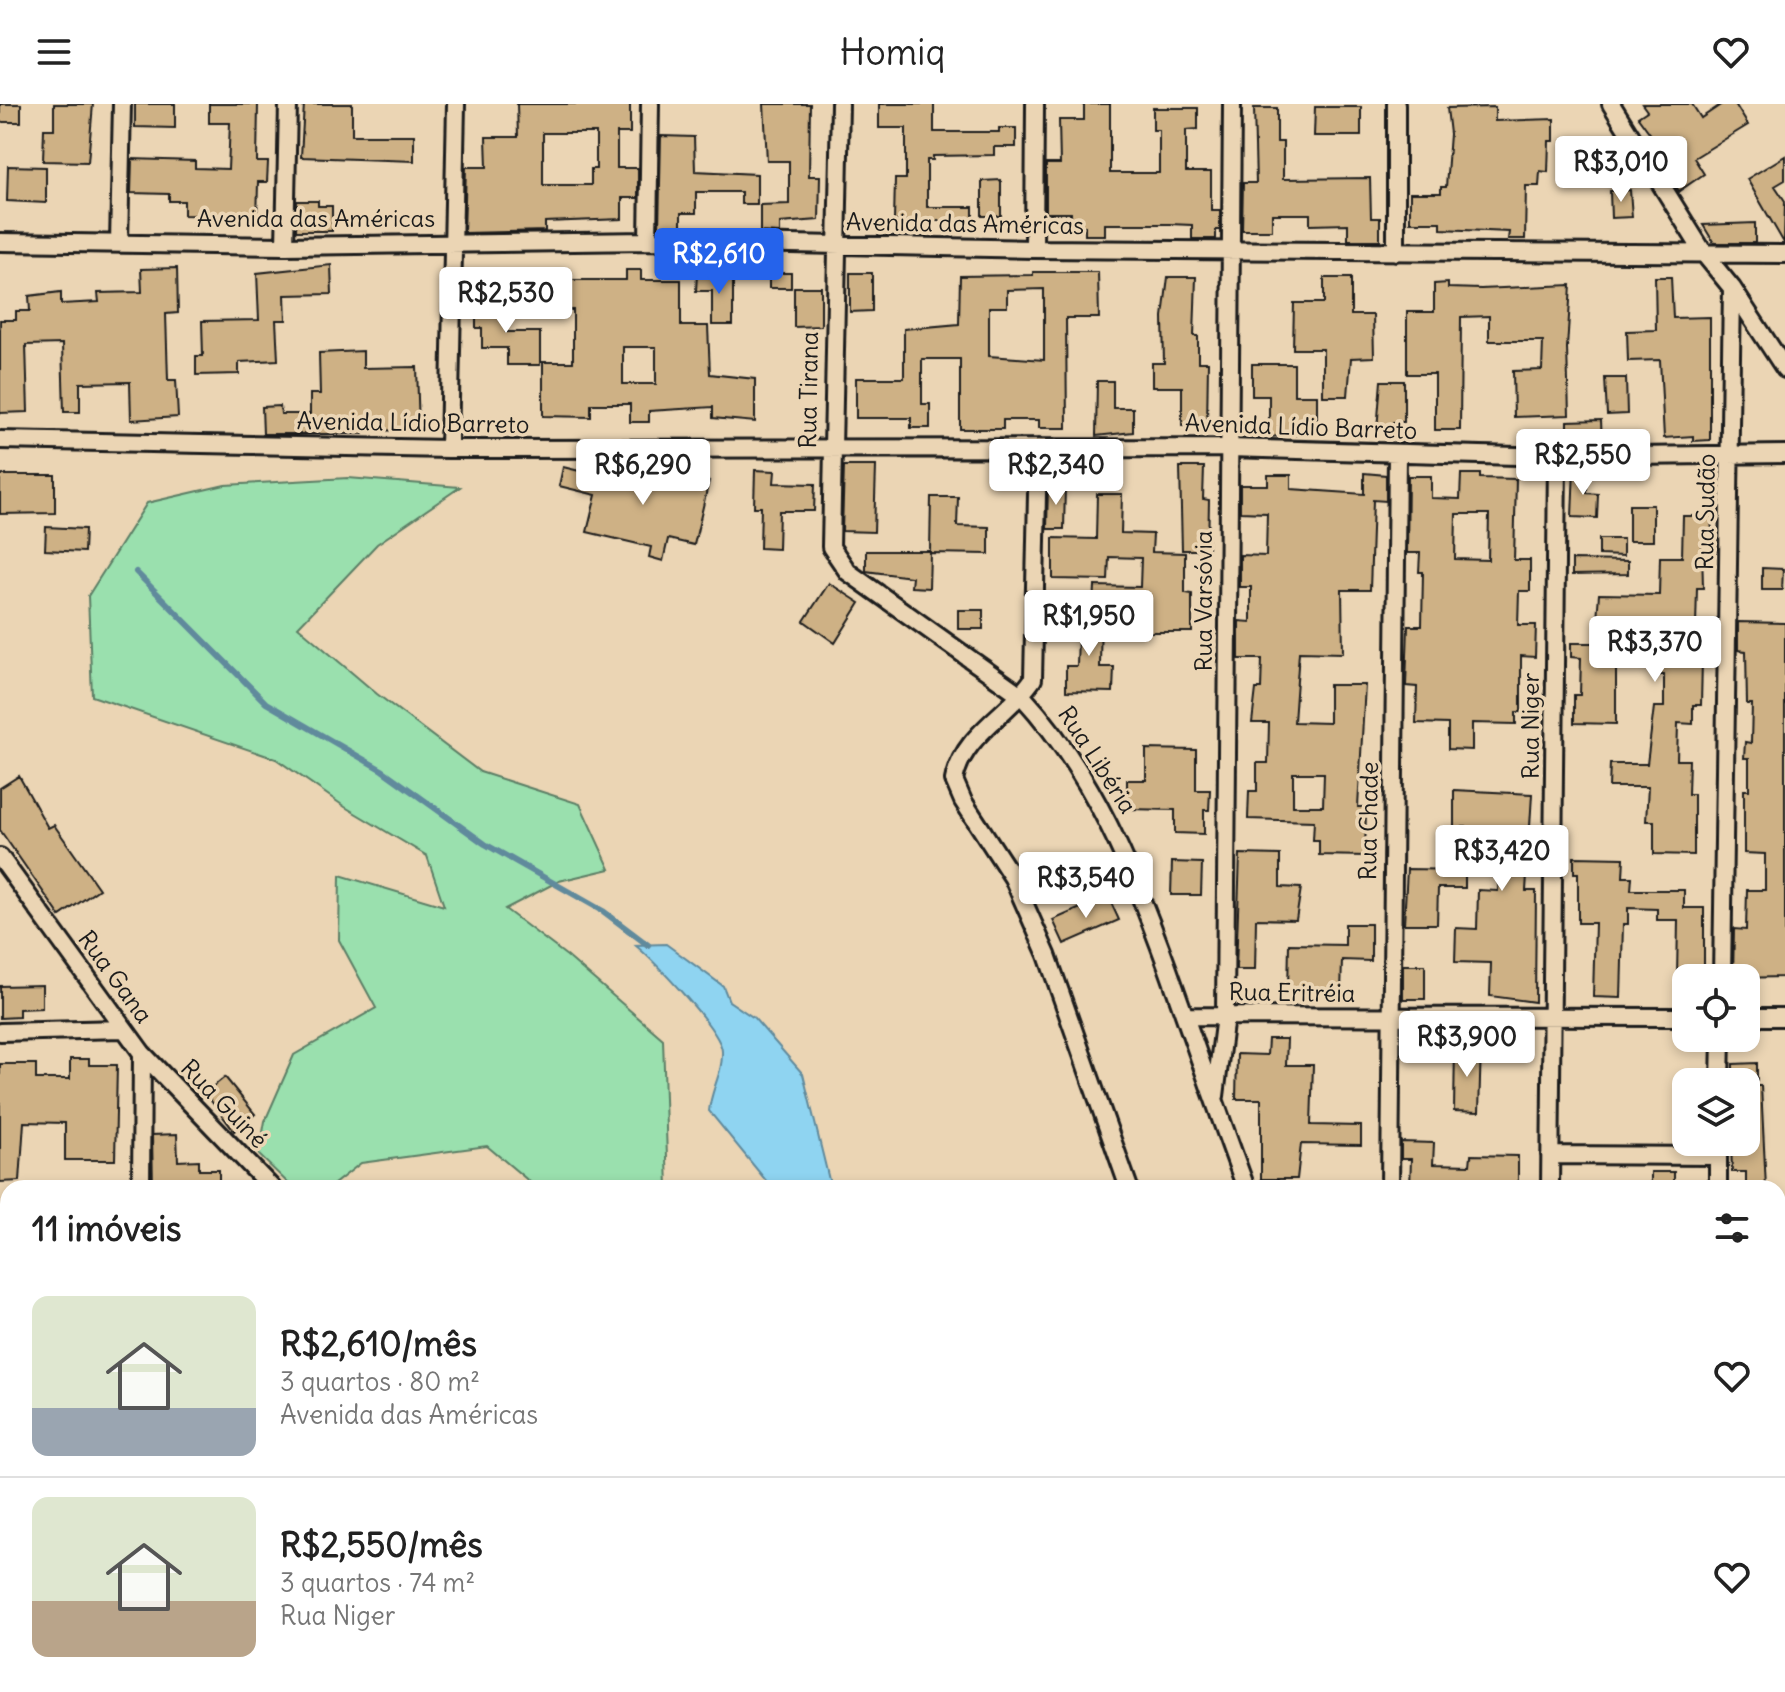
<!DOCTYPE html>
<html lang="pt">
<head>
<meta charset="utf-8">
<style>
  body { margin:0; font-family:Delius,sans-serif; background:#f6f6f6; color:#222; height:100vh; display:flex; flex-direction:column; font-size:30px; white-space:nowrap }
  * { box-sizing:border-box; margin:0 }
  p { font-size:26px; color:#767676 }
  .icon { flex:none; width:44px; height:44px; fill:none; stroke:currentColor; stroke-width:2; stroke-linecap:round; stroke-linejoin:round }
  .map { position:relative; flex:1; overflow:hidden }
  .panel { position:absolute; left:0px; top:1076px; width:1786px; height:512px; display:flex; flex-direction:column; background:#fff; border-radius:24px 24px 0 0; box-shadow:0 4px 12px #0003 }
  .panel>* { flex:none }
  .buttons { position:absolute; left:1672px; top:860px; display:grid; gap:16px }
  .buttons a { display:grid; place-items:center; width:88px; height:88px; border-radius:16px; background:#fff; box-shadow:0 4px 12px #0003; font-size:40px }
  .price { position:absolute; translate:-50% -68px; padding:0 18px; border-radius:8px; background:#fff; color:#222; font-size:26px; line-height:52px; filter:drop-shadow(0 2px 4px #0008) }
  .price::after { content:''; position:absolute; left:50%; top:48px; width:24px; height:18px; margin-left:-12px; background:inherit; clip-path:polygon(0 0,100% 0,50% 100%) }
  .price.selected { background:#2563eb; color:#fff }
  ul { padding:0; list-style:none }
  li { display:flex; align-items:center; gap:24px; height:200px; padding:0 32px }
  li+li { border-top:2px solid #e0e0e0 }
  li span { display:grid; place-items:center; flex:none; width:224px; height:160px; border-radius:16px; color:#555 }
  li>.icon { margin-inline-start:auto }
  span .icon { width:96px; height:96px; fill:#fffc; stroke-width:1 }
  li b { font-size:34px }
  h2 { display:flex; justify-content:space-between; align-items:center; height:96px; padding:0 32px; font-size:34px }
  header { display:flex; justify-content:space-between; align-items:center; height:104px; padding:0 32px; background:#fff; font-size:36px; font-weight:600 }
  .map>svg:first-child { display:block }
</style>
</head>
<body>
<header><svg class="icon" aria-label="menu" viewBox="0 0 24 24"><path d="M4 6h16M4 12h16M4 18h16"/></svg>Homiq<svg class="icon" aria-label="heart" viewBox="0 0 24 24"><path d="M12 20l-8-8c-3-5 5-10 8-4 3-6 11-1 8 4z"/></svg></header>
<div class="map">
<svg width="1785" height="1588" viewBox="0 0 1785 1588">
  <rect width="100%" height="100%" fill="#ebd5b4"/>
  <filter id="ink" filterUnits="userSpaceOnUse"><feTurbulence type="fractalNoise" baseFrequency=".0125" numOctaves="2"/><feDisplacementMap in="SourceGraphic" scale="16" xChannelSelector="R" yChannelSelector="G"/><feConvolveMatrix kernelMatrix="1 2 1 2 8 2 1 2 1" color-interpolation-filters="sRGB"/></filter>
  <g filter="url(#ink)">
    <path fill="#9ae0ae" stroke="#5b7e65" stroke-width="2" d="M348,374l112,9 -83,57 -79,83 79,67 103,78 100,32 30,65 -51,12 -54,28 62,47 96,83 5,149h-131l-50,-42 -126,17 -32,25h-36l-34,-33 6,-34 29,-66 82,-47 -37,-68 1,-65 104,31 -17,-50 -82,-49 -69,-48 -184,-63 -4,-100 59,-93 78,-18z
      M0,1311h8v148h-8z"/>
    <path fill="#8fd4f1" stroke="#618a9c" stroke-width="2" d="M666,840l57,42 6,15 25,17 49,56 28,114h-59l-63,-77c2,-22 14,-38 13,-60 -1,-21 -69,-91 -87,-106z"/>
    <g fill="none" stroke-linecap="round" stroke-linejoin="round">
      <path stroke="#618a9c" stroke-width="6" d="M136,468l130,131 116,67 103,74 118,67 45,34"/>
    </g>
    <path fill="#ceb185" stroke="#1c1c1c" stroke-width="2" fill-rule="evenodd" d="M0,0h21v18h-21z
      M54,0h39l-5,58 -45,-1 1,-32h10z
      M135,0h40v24l-40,-1z
      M209,0h49l-1,58h11l-1,20h-9l-1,40 -27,-1v-5l-46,-1v-14h-15v-7l-38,-1 1,-34 63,2v7l33,1 2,-46h-21z
      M304,0h48v31h62v26l-113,-4z
      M517,0h113v29h-13v35h21v30h-16v21l-77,3v9l-81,2 2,-66h21l-1,-30h32zM543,29h53v36h-5v16h-48z
      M764,0h46l-1,72h11l-1,44 -39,3v10l-20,-1v-27l29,-1v-43h-22z
      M879,0h55v28h65v-4h17v19h-22v8l-61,1v4h-6v47h46v23h-21v-9h-58l1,-42h11v-51h-27z
      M1084,0h26v69h49v-43h-6v-22h45v21l-12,1v42h25v38h9v20h-4v9h-24v-14l-23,-1h-64v11h-20v-9h-14v-13h-25v-49h14l-1,-44h25z
      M1642,0h50l9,14 21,-14h13l13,21 -54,33 10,16 -25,17 -8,-12 8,-6 -41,-56 9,-6z
      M1315,3h46v29h-47z
      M1495,3v14l59,-2v22h-5l-1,31 -8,-1 -1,15h-13l-1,53h-17l1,-7 -68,-3v-7h-31v-29h31v-6h5l4,-53 -3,-26z
      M1254,4h23v34h6v37l87,-1 1,40h9v22h-32v-16l-38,1v-11h-38v16h-30l1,-47h13z
      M661,32l33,1 1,34 62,3v30h-16v-12h-45v21h-15v18l-22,-1z
      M1785,52v24l-10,6 10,15 -1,42 -37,-64z
      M8,62l38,1v36l-39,-2z
      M1001,76v36h-19v-35z
      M1630,86l2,27 -21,1 -1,-27z
      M297,97h21v5h14v25h-36z
      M1755,119v20h-41l-11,-18z
      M331,161l1,29 -47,1 1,25h-10l2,40 -39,2v12l-43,1v-19h7l-1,-35 57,-1 -2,-47z
      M177,164l1,45 -12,1 2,66h8l2,37 -47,3 -1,-38 -50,1v29h-16l-2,-68 -36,1 2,67 -28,1v-93h16v-9h14l-1,-15 32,-4v12l38,-2 -1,-9 44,-1 -1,-23z
      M626,166h15v10h40v46h27l2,48 45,5v43l-42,-4v-11l-64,4v11h-19v-18h-39v13l-48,-1v-54h30v-52h-29v-34h18v4h64zM623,243h33v37h-33z
      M1033,168h65l1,46h-33l1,110h-28v-8h-36v9h-43v-70h-38v45h8v24h-19v-10h-55v-40h48v-49l55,-5 1,-48 73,-1zM1044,185v71l-55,-4v-49h18v-17z
      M733,169v52h-21v-34h-16l1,-17z
      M769,169h22v15h-22z
      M850,169h22v38l-22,1z
      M1168,173h28l-2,59h4v26h10l-1,64h-25v-39h-30v-24h12l-1,-46z
      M1655,173h16l2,41 37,-1v123l-17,1v-5l-29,2 -4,-78 -32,1 -1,-30 29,-1z
      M1324,174h27v37h22l1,42 -23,1 -3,38h-25v-47h-30l1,-46h30z
      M1448,179v5l33,1 90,-4 -4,63 2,67 -55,2 -1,-46 29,-1 1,-29h-54v-25l-28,1 -1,113h-25v-56h-28v-62h27v-28z
      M794,183h27v39l-27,1z
      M476,197h30v31h34v33h-33v-17h-25v-20h-6z
      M363,247v17l54,-1 2,63 -56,1v3h-100l-1,-27 18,-1 1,8h29v-20h10l-1,-41z
      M1252,260h42v31h23v38l-48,4v-41h-17z
      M1605,274h21l1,36 -20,1z
      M1097,277h16v27h20v24l-37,4z
      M1381,277h23v41h-11v8h-16z
      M1601,316l1,23 -35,1v-23z
      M844,362h32l-2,66 -32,-1z
      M563,363l37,9 1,-3 20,4 2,-7 44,9 2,-9 40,11 -15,64 -26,-6 -5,22 -14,-4 2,-10 -64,-15 9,-37 -37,-9z
      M1180,363h24l-1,32 6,1 -1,50h-26z
      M1574,364h13v25l11,1 -1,24 -25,-1z
      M755,366l20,1 -1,12 41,1 -1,27h-35l-1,38 -18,-1 1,-41h-7z
      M1364,369l22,2v26l-13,-1 -3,90h-28l1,63 -44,-1 -5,70 35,1v-38h36l-7,122h8l-1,49 -46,-1v-15h-6l1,-19 -66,-2 1,-28h8v-28h11l1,-40h-17l4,-34h5l1,-30h-23v-38l12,1v-35h-11v-32l26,1 1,-43 -27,-1v-27h28v-10h23v14l73,5zM1293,669h31l-1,33h-30z
      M1461,370h19v4l36,1 -2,81h16v31h-11l-1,34h18l-1,32 -14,-1v56h-5v12l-44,-1v27l-24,-1v-25l-32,-1 1,-36 -11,-1 2,-60h14l1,-54h-4l1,-19h-13l1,-77h23v22l29,1zM1456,410h33l-1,46 -33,-1z
      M0,371h55v38l-55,1z
      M1048,381l17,1 -1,43h-17z
      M1097,390h25l-1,39 32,1 -1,18 33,1v40l7,1v38h-43v-28l-55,2 1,-20 45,1 1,-29 -32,-1 -1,23 -55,-1v-41l43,1z
      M931,393h27l-1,29 32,1v27l-59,-1 -1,35 -18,-1 1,-10 -46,-6v-20h64z
      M1629,401h24v36h-24z
      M1683,412h29l-1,30 -9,-1 1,43h-6l-1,38 6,34 -1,45h-8v19l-15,-1 -1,37h12l-1,34h6v61l-40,-1v-33h-8l2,-34h-39l1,-23h37l7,-57h10v-32h-10l2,-52 -30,-1v18h-10v84l-42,-1v-28h6l1,-37 -10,-1v-14h24l4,-49 60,1 1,-38h22z
      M46,423l39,2 -1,23 -39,-2z
      M1599,435h24v17l-24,-1z
      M1572,456l56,1v13l-56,1z
      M1762,464l21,1 -1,21h-20z
      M829,479l31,20 -25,40 -31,-22z
      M1079,505l22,1 -1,57h14l-1,25 -47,-1v-25h11z
      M958,506h25v19h-25z
      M1738,518l47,1v354l-52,1 1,-49 12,1 1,-40h18v-36l-21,-1v-63h5v-32h-5l1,-16 6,1 1,-39h-5l-1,-53 -8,-1z
      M1146,645l50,1v40h14l-1,20h-5v24l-29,-1v-23l-48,-1v-29h19z
      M19,672l29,52 6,-3 45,64 -39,27 -60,-86v-42z
      M1454,686l78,4 -6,97h10l-1,111 -45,-6 1,-33 -36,-1 1,-34 21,1 1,-39 20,1 1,-36 -21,-1 -2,-27h-22z
      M1240,750l40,1v32l21,1 -5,32 -40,-1 -1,51h-19z
      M1574,753l50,1 -1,19h9l-1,13h53v18h20v70h-27l1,-58h-21v-11l-29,-1v16h-5l-2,74 -28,-1 2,-74h-17v-50h-4z
      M1172,758l30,1 -1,32h-30z
      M1407,765l58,1v18h-27l-1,36h-33z
      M1108,792l11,24 -55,24 -11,-24z
      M1345,820h26v37l-29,-1 -1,33 -53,-2 1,-47 56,1z
      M1403,861h22v34h-22z
      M42,881v23l-23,1v8l-19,1v-32z
      M1268,935h19l-1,26h27l-2,60 50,1v19l-60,-1 -4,35h-36v-80h-25l1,-45 30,1z
      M1455,942h26l-2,66 -25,-1z
      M70,955h19v6h28l-2,95h-50v-37l-41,-1 -4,59 -20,1v-118h36v15h34z
      M1757,959v17h-24v-16z
      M225,973l30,37 -21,17 -29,-38z
      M1746,982h15l5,102h-20v-16h-14l-1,-30h15z
      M177,1030l1,27 21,-1v10h20v18h-66l-1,-53z
      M1401,1038l33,1 -1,21 37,1 1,-10 47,1v32h-108l1,-29h-10z
      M1651,1068h23v16h-23z"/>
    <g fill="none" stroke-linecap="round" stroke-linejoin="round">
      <g stroke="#1c1c1c" stroke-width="22">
        <path id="minor" d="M840,0l-9,443 17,25 174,124c72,78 110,174 146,273 26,73 51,146 78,219
          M1396,0v148
          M1611,0l94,151 27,33 53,81
          M648,137l2,-137
          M0,138l285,4 363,-5 386,8 751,5
          M119,139l3,-139
          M285,142l3,-142
          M1034,145l1,-145
          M0,336l449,9 780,-1 328,9 228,-3
          M1038,344l-5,231c-24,36 -70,55 -79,101l9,21 50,77 34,77 82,233
          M449,345l7,-345
          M0,753l142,196 -1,135
          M1722,874l10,-690
          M1185,912l501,1
          M1746,913h39
          M0,928l122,-3
          M142,949l130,135
          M1720,978l1,-44
          M1215,992l10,-80 7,-912
          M1550,1051l168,1
          M1390,1084l7,-734
          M1550,1084l7,-731
          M1718,1084v-46
          M0,1300h8
          M0,1470h8
          M1778,1502h7
          M1468,1580l20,8
          M1762,1580l21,8
          M312,1588l8,-8"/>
      </g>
      <use href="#minor" stroke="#ebd5b4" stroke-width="16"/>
    </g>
  </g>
  <g text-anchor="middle" stroke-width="7" stroke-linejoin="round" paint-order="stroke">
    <g font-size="24" fill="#1c1c1c" stroke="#ebd5b4">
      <text x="316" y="123">Avenida das Américas</text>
      <text transform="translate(965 120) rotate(1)" y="8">Avenida das Américas</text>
      <text transform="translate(809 286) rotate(-89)" y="8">Rua Tirana</text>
      <text transform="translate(413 319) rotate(1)" y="8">Avenida Lídio Barreto</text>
      <text transform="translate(1301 323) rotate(2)" y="8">Avenida Lídio Barreto</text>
      <text transform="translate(1706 408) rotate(-89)" y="8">Rua Sudão</text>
      <text transform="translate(1204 497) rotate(-90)" y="8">Rua Varsóvia</text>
      <text transform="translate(1531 622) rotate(-90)" y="8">Rua Niger</text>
      <text transform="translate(1097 656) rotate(57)" y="8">Rua Libéria</text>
      <text transform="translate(1369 717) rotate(-89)" y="8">Rua Chade</text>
      <text transform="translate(115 873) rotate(54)" y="8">Rua Gana</text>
      <text transform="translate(1292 889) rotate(1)" y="8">Rua Eritréia</text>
      <text transform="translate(224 1000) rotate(46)" y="8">Rua Guiné</text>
    </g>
  </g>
</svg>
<div class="buttons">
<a><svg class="icon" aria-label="locate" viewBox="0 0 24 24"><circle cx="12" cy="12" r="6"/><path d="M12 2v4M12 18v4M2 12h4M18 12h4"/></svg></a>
<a><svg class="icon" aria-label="layers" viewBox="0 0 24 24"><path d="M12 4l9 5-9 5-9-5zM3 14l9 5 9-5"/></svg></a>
</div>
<b class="price" style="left:1621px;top:100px">R$3,010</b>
<b class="price selected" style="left:719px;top:192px">R$2,610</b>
<b class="price" style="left:506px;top:231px">R$2,530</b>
<b class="price" style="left:1583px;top:393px">R$2,550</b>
<b class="price" style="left:643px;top:403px">R$6,290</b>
<b class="price" style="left:1056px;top:403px">R$2,340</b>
<b class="price" style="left:1089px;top:554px">R$1,950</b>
<b class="price" style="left:1655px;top:580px">R$3,370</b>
<b class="price" style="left:1502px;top:789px">R$3,420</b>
<b class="price" style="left:1086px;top:816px">R$3,540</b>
<b class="price" style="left:1467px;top:975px">R$3,900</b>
<section class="panel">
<h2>11 imóveis<svg class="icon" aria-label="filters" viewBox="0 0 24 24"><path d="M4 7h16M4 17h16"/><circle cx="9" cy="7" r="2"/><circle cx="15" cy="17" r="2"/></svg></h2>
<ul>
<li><span style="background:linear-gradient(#dfe7d0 70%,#9aa5b1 0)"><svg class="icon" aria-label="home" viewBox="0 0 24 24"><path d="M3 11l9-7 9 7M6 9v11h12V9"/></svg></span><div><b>R$2,610/mês</b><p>3 quartos · 80 m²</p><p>Avenida das Américas</p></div><svg class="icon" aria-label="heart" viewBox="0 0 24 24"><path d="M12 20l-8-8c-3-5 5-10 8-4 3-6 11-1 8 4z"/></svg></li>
<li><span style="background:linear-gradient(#dfe7d0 65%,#b9a48a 0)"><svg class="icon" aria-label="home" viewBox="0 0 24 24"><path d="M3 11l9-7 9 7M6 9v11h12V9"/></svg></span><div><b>R$2,550/mês</b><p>3 quartos · 74 m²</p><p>Rua Niger</p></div><svg class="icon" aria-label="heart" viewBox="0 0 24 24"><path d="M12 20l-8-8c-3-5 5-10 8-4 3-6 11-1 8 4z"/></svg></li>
</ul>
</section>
</div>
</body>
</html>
